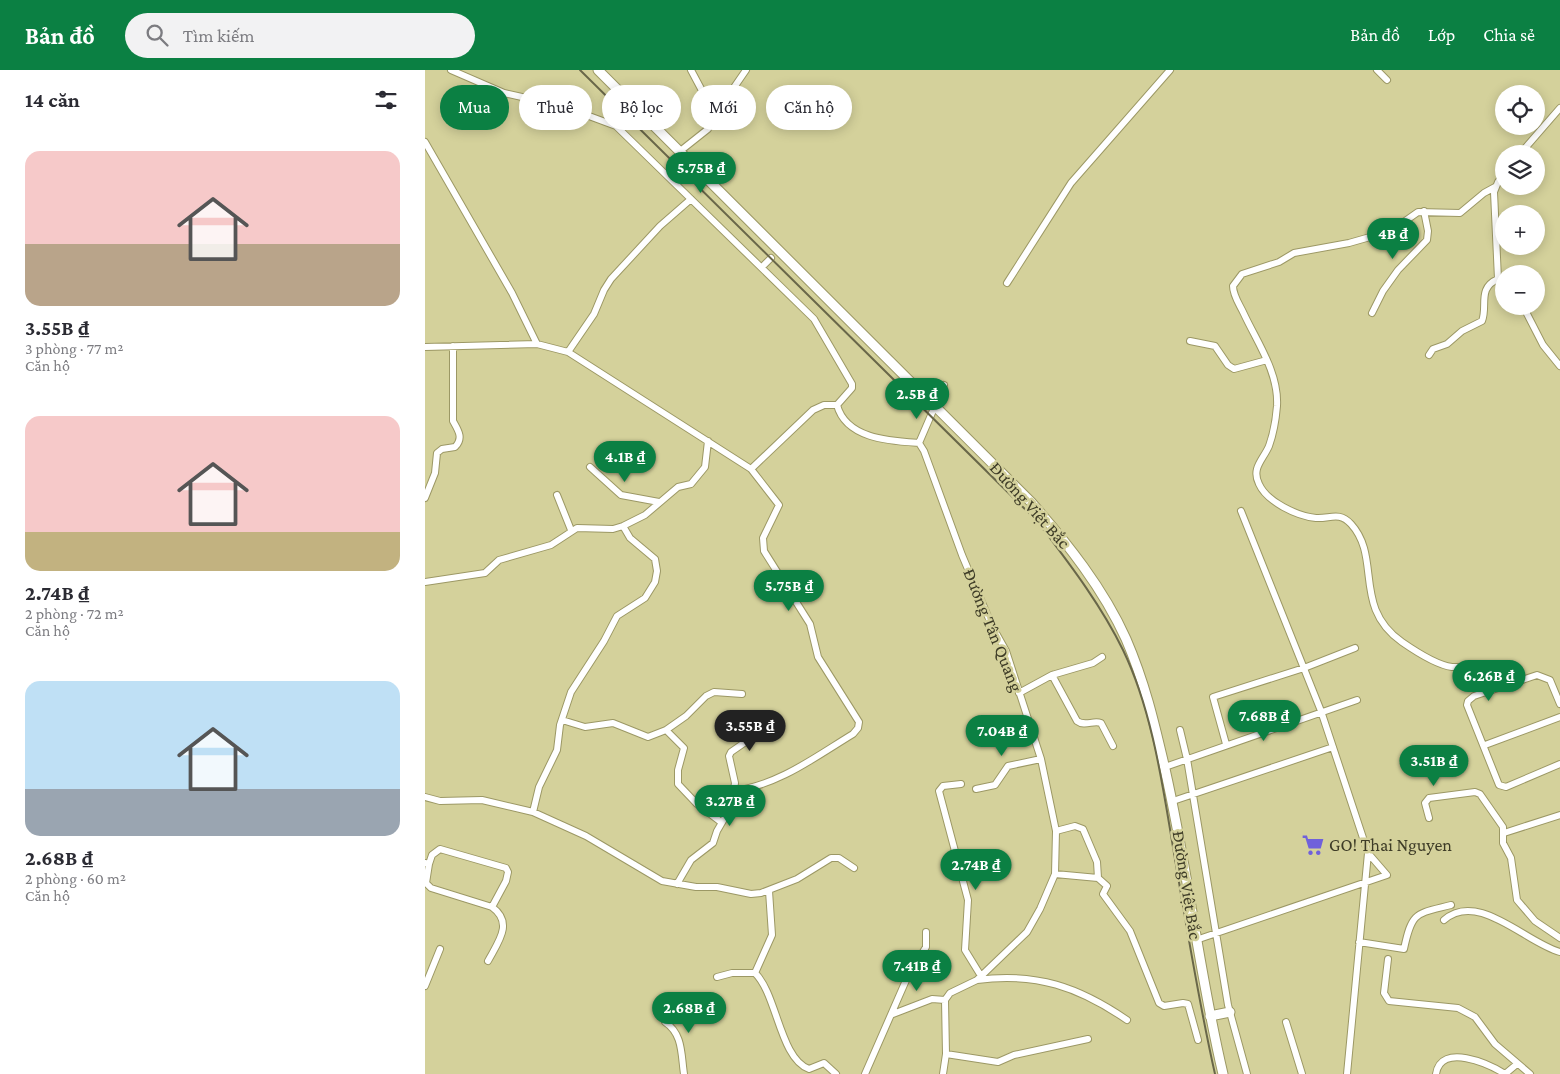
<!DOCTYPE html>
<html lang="vi">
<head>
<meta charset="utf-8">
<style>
  body { margin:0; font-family:"Crimson Pro",serif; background:#f2f2f3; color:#2b2b33; height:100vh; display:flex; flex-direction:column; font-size:19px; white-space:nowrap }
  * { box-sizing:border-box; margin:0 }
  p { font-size:16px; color:#7c7c81 }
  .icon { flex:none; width:28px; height:28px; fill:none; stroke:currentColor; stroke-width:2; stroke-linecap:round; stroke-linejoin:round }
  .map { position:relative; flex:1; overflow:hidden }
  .drawer { display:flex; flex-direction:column; background:#fff; width:425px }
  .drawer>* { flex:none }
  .banner { position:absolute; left:15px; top:15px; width:475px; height:45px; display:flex; gap:10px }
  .controls { position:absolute; left:1070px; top:15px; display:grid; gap:10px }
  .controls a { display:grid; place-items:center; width:50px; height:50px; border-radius:50%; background:#fff; box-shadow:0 2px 12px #0003; font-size:25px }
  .price { position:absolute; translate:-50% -42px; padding:0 11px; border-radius:18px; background:#0b8043; color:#fff; font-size:16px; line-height:32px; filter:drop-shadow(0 1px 2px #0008) }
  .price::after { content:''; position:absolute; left:50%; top:30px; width:15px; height:11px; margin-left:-8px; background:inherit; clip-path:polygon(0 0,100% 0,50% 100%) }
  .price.selected { background:#222; color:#fff }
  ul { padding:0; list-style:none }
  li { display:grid; align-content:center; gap:10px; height:265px; padding:0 25px }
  li span { display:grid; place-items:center; height:155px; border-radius:15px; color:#555 }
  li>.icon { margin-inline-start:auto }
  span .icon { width:90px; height:90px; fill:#fffc; stroke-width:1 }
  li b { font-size:21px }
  h2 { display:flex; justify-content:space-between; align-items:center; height:60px; padding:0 25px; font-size:21px }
  .chip { padding:0 18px; border-radius:22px; background:#fff; box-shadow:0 2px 12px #0003; font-size:18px; line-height:45px }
  .chip.selected { background:#0b8043; color:#fff }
  header { display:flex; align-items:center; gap:30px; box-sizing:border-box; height:70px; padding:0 25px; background:#0b8043; color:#fff }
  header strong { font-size:24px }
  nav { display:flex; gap:28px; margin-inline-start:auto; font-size:18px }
  .search { width:350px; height:45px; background:#f2f2f3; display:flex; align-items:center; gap:12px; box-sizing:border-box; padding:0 18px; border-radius:28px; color:#7c7c81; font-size:19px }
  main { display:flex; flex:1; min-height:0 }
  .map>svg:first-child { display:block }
</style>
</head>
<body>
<header>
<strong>Bản đồ</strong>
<div class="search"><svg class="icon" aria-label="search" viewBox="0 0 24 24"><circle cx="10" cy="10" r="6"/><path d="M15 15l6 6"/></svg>Tìm kiếm</div>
<nav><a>Bản đồ</a><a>Lớp</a><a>Chia sẻ</a></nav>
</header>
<main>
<section class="drawer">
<h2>14 căn<svg class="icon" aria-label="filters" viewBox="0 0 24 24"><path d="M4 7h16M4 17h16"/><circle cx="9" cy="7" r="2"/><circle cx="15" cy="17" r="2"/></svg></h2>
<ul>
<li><span style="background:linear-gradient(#f6c9c9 60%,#b9a48a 0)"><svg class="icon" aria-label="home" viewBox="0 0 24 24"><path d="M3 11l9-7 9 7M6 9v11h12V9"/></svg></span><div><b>3.55B ₫</b><p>3 phòng · 77 m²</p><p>Căn hộ</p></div></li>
<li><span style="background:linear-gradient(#f6c9c9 75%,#c2b280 0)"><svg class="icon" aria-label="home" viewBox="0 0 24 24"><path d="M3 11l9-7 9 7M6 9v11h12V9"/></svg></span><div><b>2.74B ₫</b><p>2 phòng · 72 m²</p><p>Căn hộ</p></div></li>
<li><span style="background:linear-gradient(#bfe0f5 70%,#9aa5b1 0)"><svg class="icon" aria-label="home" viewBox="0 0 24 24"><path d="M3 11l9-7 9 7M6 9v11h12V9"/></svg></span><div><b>2.68B ₫</b><p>2 phòng · 60 m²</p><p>Căn hộ</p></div></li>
</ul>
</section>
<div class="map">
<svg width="1135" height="1004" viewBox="0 0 1135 1004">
  <rect width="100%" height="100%" fill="#d4d19b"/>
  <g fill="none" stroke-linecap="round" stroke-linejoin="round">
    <g stroke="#9c9865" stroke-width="8">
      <path id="street" d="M26,0l53,23 58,13 54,20 198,193 38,65v4l-15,17
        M266,0l24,45
        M952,0l10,10
        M0,72l87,151 25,51
        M254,82l29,-23 7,-14 31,-45
        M1095,84l40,-46
        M1079,104l-6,8 -4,10 4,87 6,5
        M1070,117l-11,6 -24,20 -42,-1 -27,19 -42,12 -55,10 -15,9 -37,12 -9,12c0,10 7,19 11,28 13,28 35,59 33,92 -1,12 -4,29 -8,40 -6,14 -18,22 -10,38 8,18 38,32 57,34 14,1 23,-7 35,6 31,34 1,83 51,118 13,9 34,23 50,25 11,1 24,-4 34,1 7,3 9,12 13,19
        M337,197l9,-9
        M582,213l64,-100 99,-113
        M1098,236l20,39 17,21
        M947,243l11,-22 15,-21 29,-30 1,-9 -4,-20
        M765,271l25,5 13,19 6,4 33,-9
        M0,277l112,-3 31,8 183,117 62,-59 11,-5h13c9,34 53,36 82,38
        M143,282l26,-38 10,-24 7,-11 49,-53 31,-27
        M1004,285l4,-6 14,-5 15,-13 20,-10c6,-15 -5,-33 16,-42
        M494,373l5,8 38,104 30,71 14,25 35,108 15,72 -1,43 -15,35 -13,23 -50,48 -27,13 -5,7 1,54 -3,20
        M494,373l25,-58
        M165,397l31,28 38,7
        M132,425l14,35
        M0,428l10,-25 2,-20 5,-4 13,-2c9,-9 3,-17 -2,-26v-75
        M816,441l80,200 47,142 -21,221
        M0,512l60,-9 14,-13 52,-15 26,-17 36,1 10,-3 22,-11 33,-28 13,-3 14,-17 3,-26
        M627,605l25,46c8,6 16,-1 24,2l12,23
        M594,623l33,-18 41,-12 9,-6
        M1135,634l-10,-24 -13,-5 -63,21 -6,5 -1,4 32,80 7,2 54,-23
        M137,650l23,7 28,-4 35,14 18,-7 20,-14 20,-20 8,-4 28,2
        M241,660l18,18 -6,22v14l18,19 25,19
        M755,660l7,29 41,246 19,69
        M801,674l-13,-47 91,-29 51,-20
        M1060,675l75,-28
        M740,697l192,-67
        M536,714l-18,2 -4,5 29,109 -3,50 16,26
        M551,719l19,-4 13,-19 33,-7
        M308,721c46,-6 82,-34 120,-57l5,-6 1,-6 -41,-65 -8,-33 -46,-73 -1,-13 16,-33 -28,-36
        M0,727l15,4 42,-1 51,12 53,24 76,45 34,6h21l34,7 10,-1 36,-14 34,-21h8l15,10
        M748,731l160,-54
        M108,742l6,-25 18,-37 3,-25 11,-33 33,-51 13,-25 28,-18 10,-16 2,-11 -2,-12 -25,-21 -7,-12
        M1004,748l-4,-15 4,-5 46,-6 5,2 23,33v16l8,15 6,42 18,21 25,17
        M631,761l19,-5 8,3 14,33 1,16 9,8 -4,8 27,37 29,72 5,3 19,-3 5,1 10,36
        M1079,763l56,-18
        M0,793l4,1 -3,19 5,5 61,19c22,16 6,35 -4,54
        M4,794l3,-9 8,-6 66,19 2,4 -2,9 -14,26
        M630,804l43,4
        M252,814l14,-24 22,-17 4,-12 14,-24 4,-24 -6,-27 2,-4 26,-18
        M1019,850c34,-30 82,23 116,32
        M771,870l191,-65 -19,-22
        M934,872l45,7c8,-38 12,-35 47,-44
        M963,889l-4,34 5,8 69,7 17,9 20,27 35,30
        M330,903l17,-38 -3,-44
        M292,907l15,-4h23c22,21 25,86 54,96l15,-6 12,11
        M552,910c59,-8 102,7 150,40
        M0,916l15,-37
        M253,929l-4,10 -8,4 -1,9c18,12 16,32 19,52
        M468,944l39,-15 13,1
        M861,952l16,52
        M521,984l52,8 16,-7 74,-16
        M440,1004l42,-96 19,-31v-15
        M1011,1004c5,-32 53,-10 69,0
        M1080,1004l12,-10"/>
    </g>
    <g stroke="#9c9865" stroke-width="11">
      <path id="secondary" d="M173,0l433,432c36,41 72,86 95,137 19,44 28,83 39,130 23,101 34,204 58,305
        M785,946l20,-4"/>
    </g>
    <use href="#street" stroke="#fff" stroke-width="6"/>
    <use href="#secondary" stroke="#fff" stroke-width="9"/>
    <path stroke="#696749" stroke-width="2" d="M155,0l457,451c31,41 63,82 86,129 29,60 39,132 50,197 13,76 25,152 42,227"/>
  </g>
  <defs>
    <g id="supermarket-bare" transform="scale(1.725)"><path d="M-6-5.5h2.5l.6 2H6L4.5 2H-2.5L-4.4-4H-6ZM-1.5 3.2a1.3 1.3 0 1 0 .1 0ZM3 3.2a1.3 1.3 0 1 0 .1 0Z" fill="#7061db" stroke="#d4d19b" stroke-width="2.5" paint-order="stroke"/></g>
  </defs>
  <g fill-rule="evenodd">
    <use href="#supermarket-bare" x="888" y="775"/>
  </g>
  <g text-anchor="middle" stroke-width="5" stroke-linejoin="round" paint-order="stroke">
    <g font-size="18" fill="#3e3c27" stroke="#d4d19b">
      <text transform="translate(605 435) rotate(48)" y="6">Đường Việt Bắc</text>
      <text transform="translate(568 560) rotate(68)" y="6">Đường Tân Quang</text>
      <text transform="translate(762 815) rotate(81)" y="6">Đường Việt Bắc</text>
    </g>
    <g font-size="18" fill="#3e3c27" stroke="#d4d19b" text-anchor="start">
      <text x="904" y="781">GO! Thai Nguyen</text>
    </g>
  </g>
</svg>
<div class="controls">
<a><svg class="icon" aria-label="locate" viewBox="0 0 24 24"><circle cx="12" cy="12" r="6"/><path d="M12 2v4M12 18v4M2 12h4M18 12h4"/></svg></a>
<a><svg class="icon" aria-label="layers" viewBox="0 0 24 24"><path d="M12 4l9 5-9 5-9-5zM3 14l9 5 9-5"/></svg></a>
<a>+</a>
<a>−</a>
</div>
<b class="price" style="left:276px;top:124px">5.75B ₫</b>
<b class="price" style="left:968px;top:190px">4B ₫</b>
<b class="price" style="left:492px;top:350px">2.5B ₫</b>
<b class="price" style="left:200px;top:413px">4.1B ₫</b>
<b class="price" style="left:364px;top:542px">5.75B ₫</b>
<b class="price" style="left:1064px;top:632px">6.26B ₫</b>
<b class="price" style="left:839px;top:672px">7.68B ₫</b>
<b class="price selected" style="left:325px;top:682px">3.55B ₫</b>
<b class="price" style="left:577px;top:687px">7.04B ₫</b>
<b class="price" style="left:1009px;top:717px">3.51B ₫</b>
<b class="price" style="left:305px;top:757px">3.27B ₫</b>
<b class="price" style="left:551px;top:821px">2.74B ₫</b>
<b class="price" style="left:492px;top:922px">7.41B ₫</b>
<b class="price" style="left:264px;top:964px">2.68B ₫</b>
<div class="banner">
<a class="chip selected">Mua</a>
<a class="chip">Thuê</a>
<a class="chip">Bộ lọc</a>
<a class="chip">Mới</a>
<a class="chip">Căn hộ</a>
</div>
</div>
</main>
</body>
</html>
